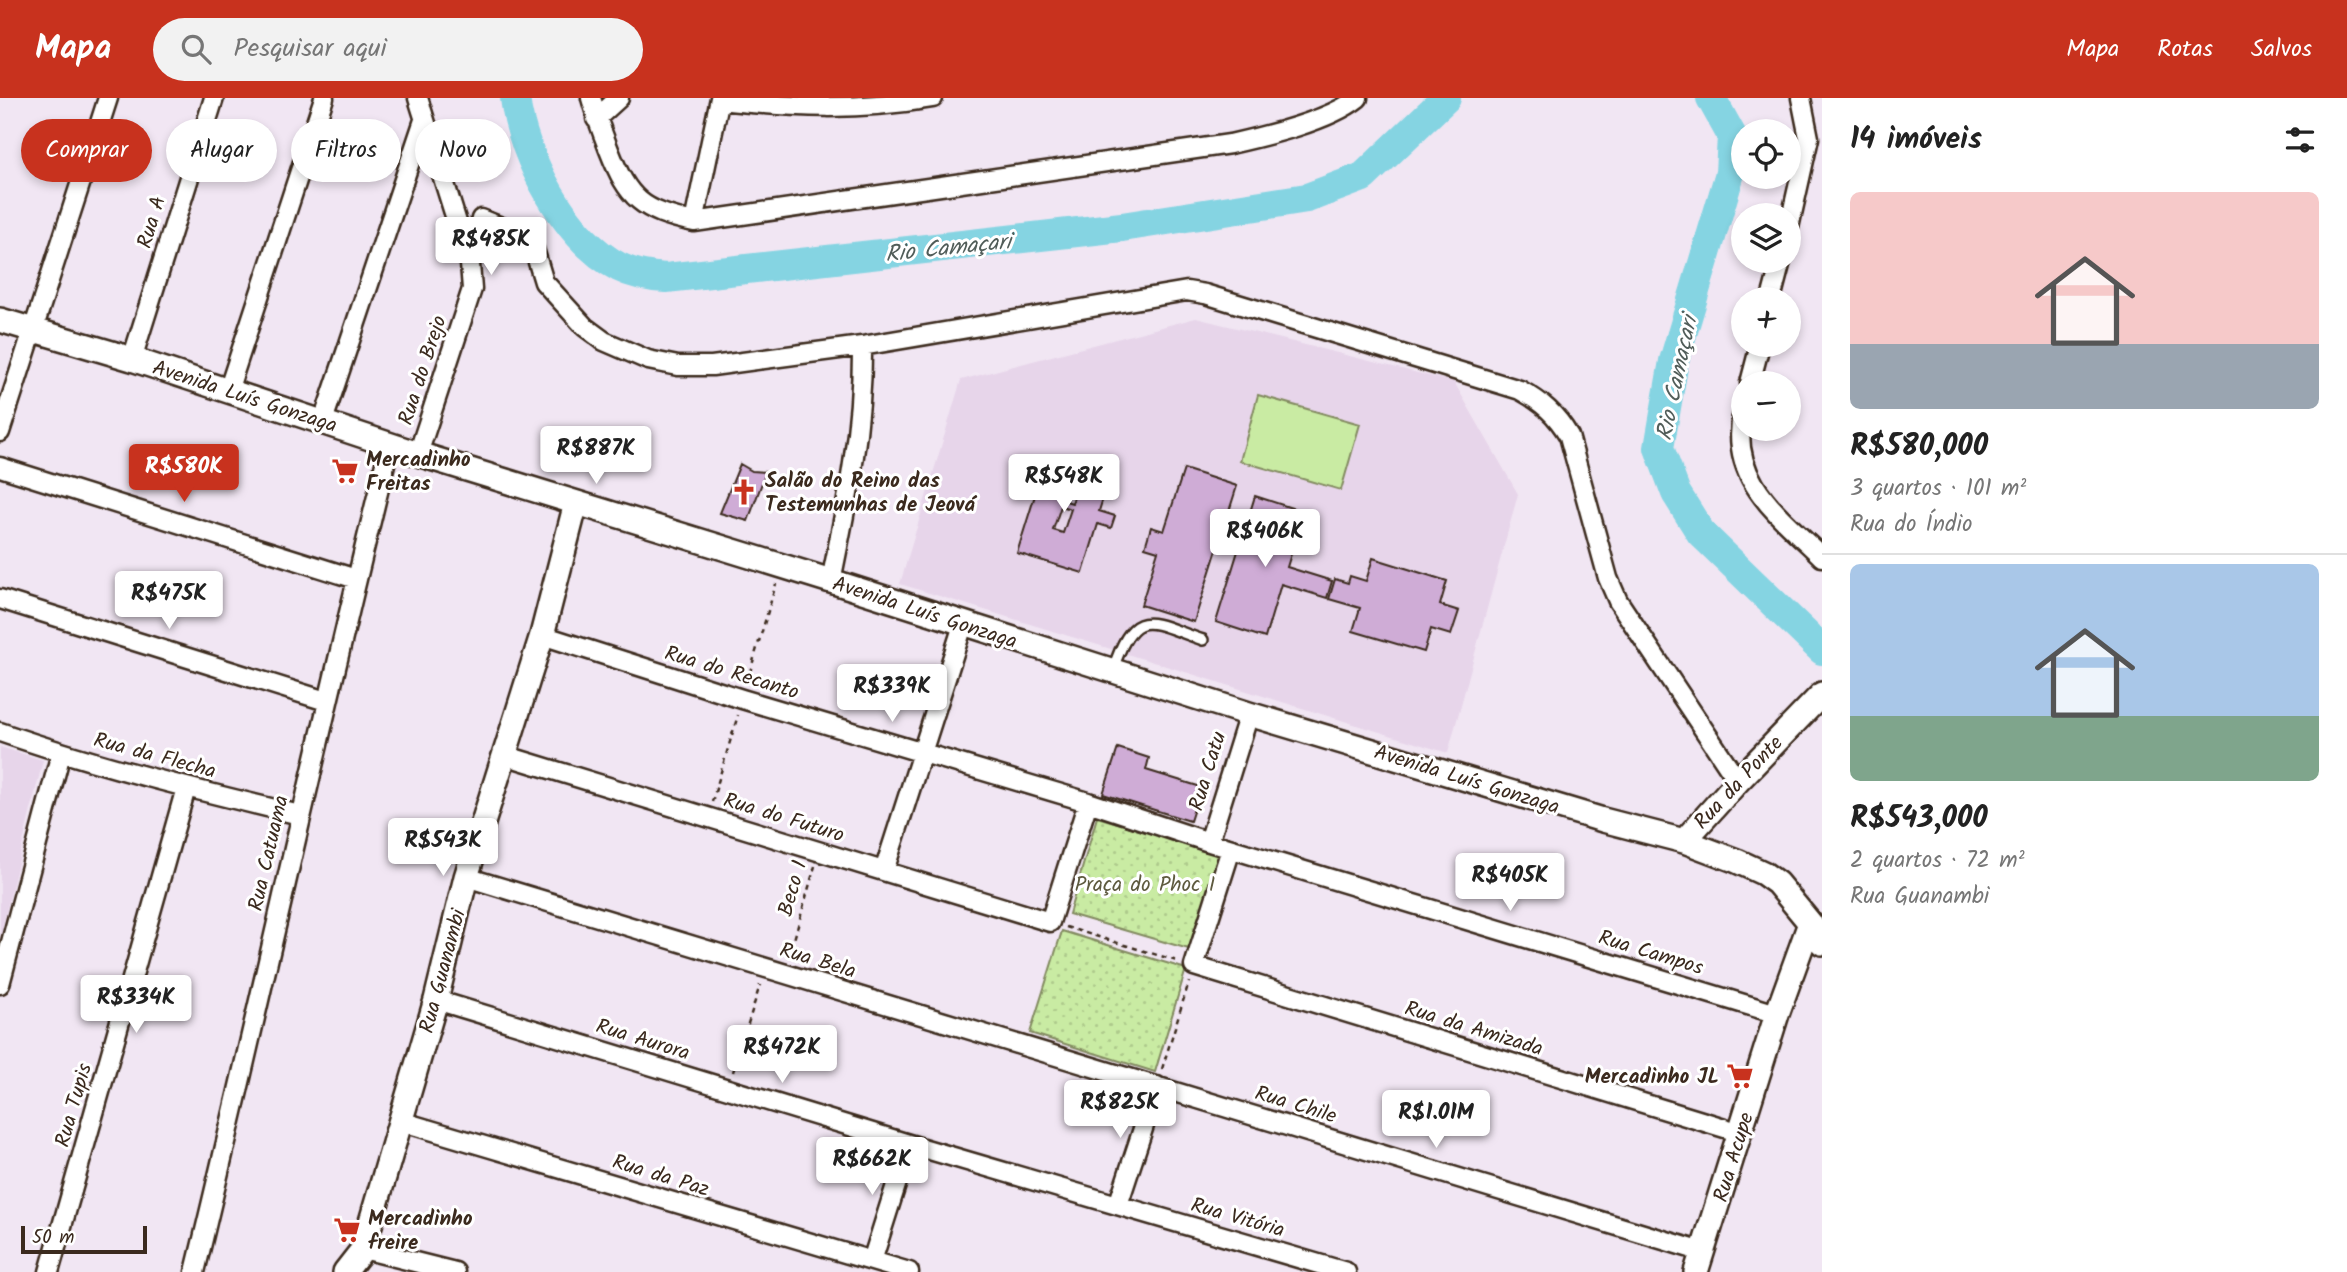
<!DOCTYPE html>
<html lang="pt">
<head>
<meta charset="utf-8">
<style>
  body { margin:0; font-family:Kalam,sans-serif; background:#f2f2f2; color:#222; height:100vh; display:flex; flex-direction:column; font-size:26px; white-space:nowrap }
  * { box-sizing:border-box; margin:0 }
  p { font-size:23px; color:#767676 }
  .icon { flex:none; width:38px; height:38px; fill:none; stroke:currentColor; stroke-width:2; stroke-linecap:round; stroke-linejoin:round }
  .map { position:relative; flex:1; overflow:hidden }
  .details { display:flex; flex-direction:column; background:#fff; width:525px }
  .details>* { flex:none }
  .top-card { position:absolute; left:21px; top:21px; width:665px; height:63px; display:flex; gap:14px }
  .buttons { position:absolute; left:1731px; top:21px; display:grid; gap:14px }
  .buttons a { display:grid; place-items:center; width:70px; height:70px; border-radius:50%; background:#fff; box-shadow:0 4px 10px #0003; font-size:35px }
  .scale { position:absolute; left:21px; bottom:18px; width:126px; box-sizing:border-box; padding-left:7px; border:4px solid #3b2a1e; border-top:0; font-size:19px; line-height:24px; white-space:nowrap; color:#3b2a1e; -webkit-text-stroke:5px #fff; paint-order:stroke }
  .price { position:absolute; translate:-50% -60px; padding:0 16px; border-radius:7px; background:#fff; color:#222; font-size:23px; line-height:46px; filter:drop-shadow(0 2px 4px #0008) }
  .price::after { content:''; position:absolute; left:50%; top:42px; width:21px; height:16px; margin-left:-10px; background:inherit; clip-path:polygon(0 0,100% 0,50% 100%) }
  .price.current { background:#c8321e; color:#fff }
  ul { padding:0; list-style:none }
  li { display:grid; align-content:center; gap:14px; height:371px; padding:0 28px }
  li+li { border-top:2px solid #e0e0e0 }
  li span { display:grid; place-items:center; height:217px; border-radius:10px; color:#555 }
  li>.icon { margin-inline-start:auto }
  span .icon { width:126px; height:126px; fill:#fffc; stroke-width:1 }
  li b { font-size:30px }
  h2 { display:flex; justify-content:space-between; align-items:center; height:84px; padding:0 28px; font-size:30px }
  .pill { padding:0 24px; border-radius:32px; background:#fff; box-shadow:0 4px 10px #0003; font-size:24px; line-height:63px }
  .pill.current { background:#c8321e; color:#fff }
  header { display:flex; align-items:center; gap:42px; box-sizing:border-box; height:98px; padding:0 35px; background:#c8321e; color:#fff }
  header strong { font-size:33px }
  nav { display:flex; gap:38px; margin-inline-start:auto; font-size:24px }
  .search { width:490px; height:63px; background:#f2f2f2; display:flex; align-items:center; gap:18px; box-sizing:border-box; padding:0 24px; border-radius:38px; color:#767676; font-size:26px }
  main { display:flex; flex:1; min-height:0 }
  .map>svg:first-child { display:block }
</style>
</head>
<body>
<header>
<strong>Mapa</strong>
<div class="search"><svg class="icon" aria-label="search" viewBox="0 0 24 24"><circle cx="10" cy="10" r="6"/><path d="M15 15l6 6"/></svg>Pesquisar aqui</div>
<nav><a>Mapa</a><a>Rotas</a><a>Salvos</a></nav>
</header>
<main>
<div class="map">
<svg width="1822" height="1174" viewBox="0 0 1822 1174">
  <defs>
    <pattern id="park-dots" width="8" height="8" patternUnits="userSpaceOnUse" patternTransform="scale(1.75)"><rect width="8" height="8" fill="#c9eba3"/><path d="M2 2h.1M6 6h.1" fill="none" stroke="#aeca8c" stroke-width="1.8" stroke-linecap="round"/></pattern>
  </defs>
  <rect width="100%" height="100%" fill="#f1e6f3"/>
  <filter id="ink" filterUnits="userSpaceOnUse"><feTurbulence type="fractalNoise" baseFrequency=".0143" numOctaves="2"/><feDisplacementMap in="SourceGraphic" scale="14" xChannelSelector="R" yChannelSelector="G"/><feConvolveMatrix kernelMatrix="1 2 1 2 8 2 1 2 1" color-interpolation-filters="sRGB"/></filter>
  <g filter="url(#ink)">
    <path fill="#e7d5ea" d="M1196,220l258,64 64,112 -70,259 -548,-169 61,-204z
      M0,649l43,13 -42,174h-1z"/>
    <path fill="#c9eba3" stroke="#828a60" stroke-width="2" d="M1258,297l102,29 -19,66 -101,-29z"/>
    <path fill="url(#park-dots)" stroke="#828a60" stroke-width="2" d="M1097,719l124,36 -29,97 -123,-36z
      M1062,833l124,38 -31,103 -125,-39z"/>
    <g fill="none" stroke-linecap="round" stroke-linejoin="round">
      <path stroke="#85d4e2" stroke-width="30" d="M515,0c7,59 51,141 104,169 16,8 31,10 47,11l456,-51 185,-29 56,-21 83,-79
        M1711,0l21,38 -2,37 -56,188 -15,87 17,45 25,40 121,117"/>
    </g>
    <path fill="#cfacd6" stroke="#3b2a1e" stroke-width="2" fill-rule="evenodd" d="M1046,358l64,20 -11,35 16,5 -4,12 -13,-4 -15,49 -66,-20 19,-61 -12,-4 7,-23 11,3zM1069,384l9,3 -6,18 -9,-3zM1061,408l10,3 -8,24 -10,-3z
      M740,366l12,7 14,1 -18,49 -28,-8z
      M1184,371l53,17 -43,136 -53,-17 17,-54 -13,-4 6,-20 13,4z
      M1255,398l49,16 -17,55 45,14 -5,17 -46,-14 -16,54 -49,-16z
      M1373,460l74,23 -7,24 19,6 -8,24 -20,-6 -7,23 -71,-21 7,-23 -31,-9 6,-20 13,4 2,-7 16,5z
      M1118,650l31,10 -3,12 55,17 -11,34 -87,-27z"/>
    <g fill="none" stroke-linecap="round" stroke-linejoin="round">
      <g stroke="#3b2a1e" stroke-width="14">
        <path id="service" d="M1113,571c22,-65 36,-47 90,-29"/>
      </g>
      <g stroke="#3b2a1e" stroke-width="23">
        <path id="minor" d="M418,0l52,166 2,25 -54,165
          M591,0c5,18 11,34 18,52 19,49 33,61 85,72l536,-78c36,-8 99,-23 128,-46
          M720,2c75,8 138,11 213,-2
          M596,21l23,-21
          M481,121l25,10 28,20 10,33 41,45 19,14 44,19 30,6h34l150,-20 325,-55 18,3 315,96c22,12 36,24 49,46l39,142 10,23 120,180
          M694,124l26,-124
          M1788,134l21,-94 -8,-40
          M1771,201l10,-38
          M132,261l82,-261
          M1750,285l10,-38
          M228,293l96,-293
          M1743,313c-16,68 36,104 79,146
          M323,323l101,-301
          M0,334l108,-334
          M0,369l356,112
          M831,483c16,-78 32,-155 31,-235
          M0,501l326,102
          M542,537l200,64 346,103 121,40 568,172
          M0,634c98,34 199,59 300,83
          M504,657l546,167 38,-120
          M1209,744l40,-128
          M1231,751l-37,117 547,167
          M884,773l79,-246
          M466,779l1237,375
          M0,886l61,-231
          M436,902l473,144 437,128
          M400,1023l509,151
          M1118,1107l39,-119
          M363,1151l92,23
          M872,1163l37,-117
          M49,1174l137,-484
          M195,1174c67,-275 126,-553 195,-828"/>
      </g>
      <g stroke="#3b2a1e" stroke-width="28">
        <path id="tertiary" d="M0,222l132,39 286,95 413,127 418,133 354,106 81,21 53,20 26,12 14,10 33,40 12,20
          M1684,743l54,-60 84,-87
          M345,1174l18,-23 73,-249 30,-123 76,-242 34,-132
          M1696,1174l81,-258 33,-91"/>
      </g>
      <path stroke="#3b2a1e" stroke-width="2.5" stroke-dasharray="5 5" stroke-linecap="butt" d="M747,584l29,-98
        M712,704l26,-87
        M1066,829l111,34
        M789,859l26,-91
        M1162,971l27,-87
        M733,974l27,-87"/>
      <use href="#service" stroke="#fff" stroke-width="9"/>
      <use href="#minor" stroke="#fff" stroke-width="18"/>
      <use href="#tertiary" stroke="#fff" stroke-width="23"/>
    </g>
  </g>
  <defs>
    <g id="supermarket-bare" transform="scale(2.1)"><path d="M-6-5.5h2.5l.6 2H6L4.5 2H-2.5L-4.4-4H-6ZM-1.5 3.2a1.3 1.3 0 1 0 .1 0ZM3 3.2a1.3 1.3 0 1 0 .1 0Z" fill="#c8321e" stroke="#fff" stroke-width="2.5" paint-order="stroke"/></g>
    <g id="church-bare" transform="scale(2.1)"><path d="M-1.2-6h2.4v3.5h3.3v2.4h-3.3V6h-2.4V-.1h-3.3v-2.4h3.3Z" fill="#c8321e" stroke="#fff" stroke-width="2.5" paint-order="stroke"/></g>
  </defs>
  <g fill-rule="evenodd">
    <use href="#supermarket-bare" x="345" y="373"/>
    <use href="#church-bare" x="744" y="394"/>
    <use href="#supermarket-bare" x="1740" y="978"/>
    <use href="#supermarket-bare" x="347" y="1132"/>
  </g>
  <g text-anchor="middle" stroke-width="6" stroke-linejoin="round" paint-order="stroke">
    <g font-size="21" fill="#3b2a1e" stroke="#fff">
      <text transform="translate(151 124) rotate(-73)" y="7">Rua A</text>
      <text transform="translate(422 272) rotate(-72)" y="7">Rua do Brejo</text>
      <text transform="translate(245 298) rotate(18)" y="7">Avenida Luís Gonzaga</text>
      <text transform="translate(925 514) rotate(18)" y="7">Avenida Luís Gonzaga</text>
      <text transform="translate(732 574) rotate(17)" y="7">Rua do Recanto</text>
      <text transform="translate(155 657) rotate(15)" y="7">Rua da Flecha</text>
      <text transform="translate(1207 673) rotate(-73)" y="7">Rua Catu</text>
      <text transform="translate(1467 681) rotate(17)" y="7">Avenida Luís Gonzaga</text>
      <text transform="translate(1738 684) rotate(-47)" y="7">Rua da Ponte</text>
      <text transform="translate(784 719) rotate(17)" y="7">Rua do Futuro</text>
      <text transform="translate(268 755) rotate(-77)" y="7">Rua Catuama</text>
      <text transform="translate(792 790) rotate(-74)" y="7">Beco 1</text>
      <text transform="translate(1651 854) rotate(17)" y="7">Rua Campos</text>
      <text transform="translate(818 862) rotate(17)" y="7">Rua Bela</text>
      <text transform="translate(442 873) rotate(-75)" y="7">Rua Guanambi</text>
      <text transform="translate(1474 930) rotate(17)" y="7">Rua da Amizada</text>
      <text transform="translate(643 941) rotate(17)" y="7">Rua Aurora</text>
      <text transform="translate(1296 1006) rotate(17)" y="7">Rua Chile</text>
      <text transform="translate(73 1007) rotate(-74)" y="7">Rua Tupis</text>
      <text transform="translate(1733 1059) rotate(-73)" y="7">Rua Acupe</text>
      <text transform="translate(661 1077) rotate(17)" y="7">Rua da Paz</text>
      <text transform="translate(1238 1119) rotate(16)" y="7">Rua Vitória</text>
    </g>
    <g font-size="21" font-weight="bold" fill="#3b2a1e" stroke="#fff" text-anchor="start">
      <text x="366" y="368">Mercadinho<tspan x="366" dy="24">Freitas</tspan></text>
      <text x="765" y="389">Salão do Reino das<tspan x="765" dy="24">Testemunhas de Jeová</tspan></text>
      <text x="1719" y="985" text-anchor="end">Mercadinho JL</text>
      <text x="368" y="1127">Mercadinho<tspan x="368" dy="24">freire</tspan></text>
    </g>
    <g font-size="21" fill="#5e5a3f" stroke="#fff">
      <text x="1145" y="793">Praça do Phoc I</text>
    </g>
    <g font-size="23" font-style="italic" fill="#515d59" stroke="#fff">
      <text transform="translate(948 149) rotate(-6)" y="8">Rio Camaçari</text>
      <text transform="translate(1676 280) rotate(-78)" y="8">Rio Camaçari</text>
    </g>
  </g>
</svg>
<div class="buttons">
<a><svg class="icon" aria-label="locate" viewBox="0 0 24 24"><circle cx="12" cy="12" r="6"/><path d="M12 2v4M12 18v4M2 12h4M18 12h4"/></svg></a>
<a><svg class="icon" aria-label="layers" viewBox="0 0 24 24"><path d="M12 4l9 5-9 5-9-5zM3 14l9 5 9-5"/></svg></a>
<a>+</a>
<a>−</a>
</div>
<div class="scale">50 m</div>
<b class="price" style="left:491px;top:179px">R$485K</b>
<b class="price" style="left:596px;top:388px">R$887K</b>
<b class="price current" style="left:184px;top:406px">R$580K</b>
<b class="price" style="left:1064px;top:416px">R$548K</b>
<b class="price" style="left:1265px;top:471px">R$406K</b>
<b class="price" style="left:169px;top:533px">R$475K</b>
<b class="price" style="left:892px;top:626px">R$339K</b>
<b class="price" style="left:443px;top:780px">R$543K</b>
<b class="price" style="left:1510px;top:815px">R$405K</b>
<b class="price" style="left:136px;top:937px">R$334K</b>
<b class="price" style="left:782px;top:987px">R$472K</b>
<b class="price" style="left:1120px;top:1042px">R$825K</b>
<b class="price" style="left:1436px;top:1052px">R$1.01M</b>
<b class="price" style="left:872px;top:1099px">R$662K</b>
<div class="top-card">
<a class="pill current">Comprar</a>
<a class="pill">Alugar</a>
<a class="pill">Filtros</a>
<a class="pill">Novo</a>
</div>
</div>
<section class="details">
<h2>14 imóveis<svg class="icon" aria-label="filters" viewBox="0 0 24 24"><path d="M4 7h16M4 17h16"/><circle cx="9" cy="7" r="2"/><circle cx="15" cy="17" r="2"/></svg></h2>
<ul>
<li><span style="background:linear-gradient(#f6c9c9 70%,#9aa5b1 0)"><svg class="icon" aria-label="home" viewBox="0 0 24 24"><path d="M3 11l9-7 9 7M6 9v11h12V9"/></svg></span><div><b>R$580,000</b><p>3 quartos · 101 m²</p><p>Rua do Índio</p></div></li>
<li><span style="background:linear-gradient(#a9c7e8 70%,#7fa58c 0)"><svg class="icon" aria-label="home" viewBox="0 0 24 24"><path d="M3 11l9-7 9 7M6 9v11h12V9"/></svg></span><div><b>R$543,000</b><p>2 quartos · 72 m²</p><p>Rua Guanambi</p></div></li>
</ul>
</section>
</main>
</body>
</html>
